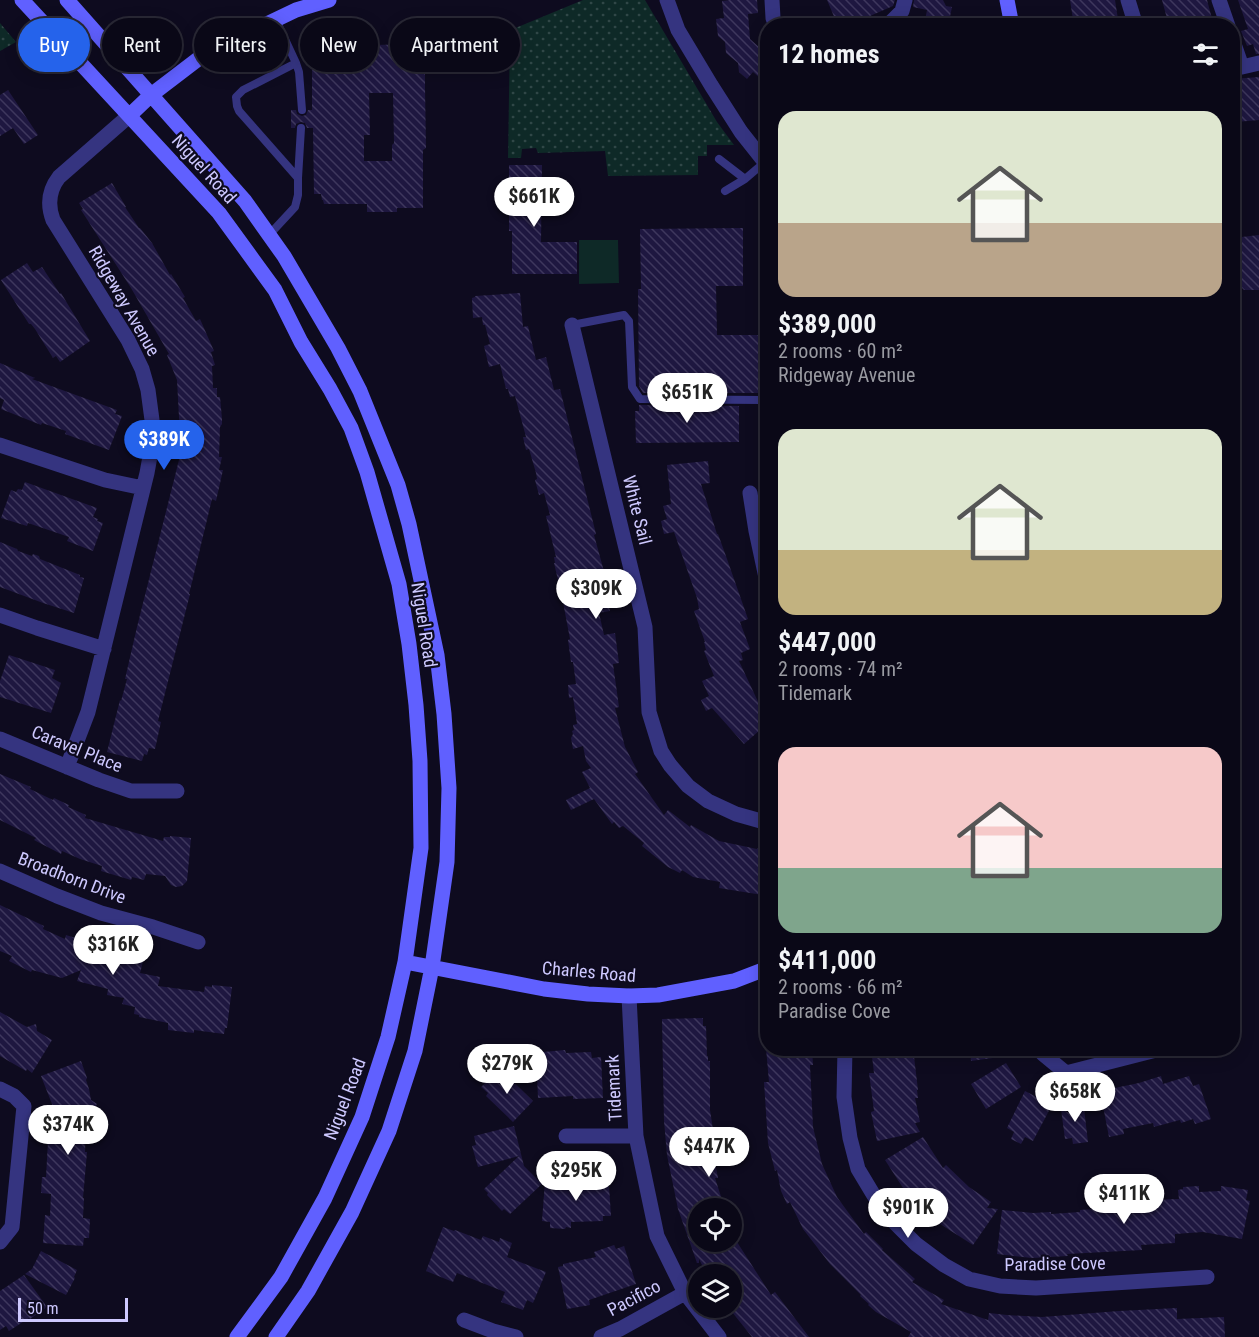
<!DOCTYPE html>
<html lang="en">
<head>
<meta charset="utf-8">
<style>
  body { margin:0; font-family:"Roboto Condensed",sans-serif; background:#181624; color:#f1f3f6; height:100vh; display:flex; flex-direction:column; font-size:22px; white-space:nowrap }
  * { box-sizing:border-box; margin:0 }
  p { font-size:20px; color:#999aa1 }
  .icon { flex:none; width:33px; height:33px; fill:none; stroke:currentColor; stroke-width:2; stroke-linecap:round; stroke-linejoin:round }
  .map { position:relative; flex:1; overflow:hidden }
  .details { position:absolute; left:760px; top:18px; width:480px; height:1038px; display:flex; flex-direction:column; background:#0a0817; border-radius:24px; box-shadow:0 3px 15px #0003,0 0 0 2px #2a2936 }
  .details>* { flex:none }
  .hud { position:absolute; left:18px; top:18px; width:570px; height:54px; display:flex; gap:12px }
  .controls { position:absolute; left:688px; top:1198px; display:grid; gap:12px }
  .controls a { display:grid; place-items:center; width:54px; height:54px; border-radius:50%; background:#0a0817; box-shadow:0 3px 15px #0003,0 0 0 2px #2a2936; font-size:30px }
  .scale { position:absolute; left:18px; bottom:15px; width:110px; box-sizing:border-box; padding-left:6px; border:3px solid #cec9ff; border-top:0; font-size:16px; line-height:21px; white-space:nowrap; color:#cec9ff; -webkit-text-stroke:4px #0e0b1f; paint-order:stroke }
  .price { position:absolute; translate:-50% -51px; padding:0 14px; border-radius:21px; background:#fff; color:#222; font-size:20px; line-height:39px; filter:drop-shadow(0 2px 3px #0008) }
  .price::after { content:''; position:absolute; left:50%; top:36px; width:18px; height:14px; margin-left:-9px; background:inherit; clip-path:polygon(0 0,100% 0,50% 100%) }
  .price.current { background:#2563eb; color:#fff }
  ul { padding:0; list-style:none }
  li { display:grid; align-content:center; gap:12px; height:318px; padding:0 18px }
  li span { display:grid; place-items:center; height:186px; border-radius:18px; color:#555 }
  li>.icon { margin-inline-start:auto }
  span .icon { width:108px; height:108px; fill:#fffc; stroke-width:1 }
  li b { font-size:26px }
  h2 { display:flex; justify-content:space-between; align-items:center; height:72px; padding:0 18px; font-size:26px }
  .pill { padding:0 21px; border-radius:27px; background:#0a0817; box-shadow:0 3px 15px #0003,0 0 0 2px #2a2936; font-size:21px; line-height:54px }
  .pill.current { background:#2563eb; color:#fff }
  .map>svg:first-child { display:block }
</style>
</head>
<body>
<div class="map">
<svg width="1259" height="1337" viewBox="0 0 1259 1337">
  <defs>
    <pattern id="grass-dots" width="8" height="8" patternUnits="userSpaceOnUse" patternTransform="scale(1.5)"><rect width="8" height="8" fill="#0e2927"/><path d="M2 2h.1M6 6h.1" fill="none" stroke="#304747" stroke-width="1.8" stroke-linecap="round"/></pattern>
    <pattern id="building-back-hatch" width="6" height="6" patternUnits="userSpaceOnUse" patternTransform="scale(1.5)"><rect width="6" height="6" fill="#1e1740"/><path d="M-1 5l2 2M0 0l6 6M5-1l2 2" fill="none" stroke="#3e375d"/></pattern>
  </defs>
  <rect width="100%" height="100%" fill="#0e0b1f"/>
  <path fill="url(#grass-dots)" d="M583,0h62l72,122 17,23h-27v11h-9v19l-90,1 -3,-25 -67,2 -2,-5 -14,1 -1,9h-13l2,-124 3,-5z
    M0,23l16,19 -16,9z"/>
  <path fill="#0e2927" d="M579,240h39l1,43 -40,1z"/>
  <path fill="url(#building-back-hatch)" fill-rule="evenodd" d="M730,0h27l1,13 -10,1 2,25 18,16v30l-15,-13 -6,7 -8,-7 -1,-9 -12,-10 -1,-11 -7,-6 -2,-17 8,-1 -2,-17z
    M827,0h68l-2,6 -30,13 1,3 -9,4h-17z
    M914,0h29l3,6 6,1 -4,19h-24l3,-16 -14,-3z
    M1070,0h45l4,26h-45z
    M1162,0h45l7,26h-45z
    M1238,0h21v54h-3l-3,-10 -6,2 -6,-15 7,-2z
    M420,44v2h2v21l3,1v20l1,60 -3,2v58h-26v4h-30v-8h-43l-1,-4h-1l-1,-6h-7l-1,-66h-6l-2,-5 -4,-1 -5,2 -1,4h-4v-18h5l1,4 5,2 4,-1 2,-5h4v-58l59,-2v-4h2v-1zM369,93h24l1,50 -2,2v16h-28v-26h6z
    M1259,77v43l-23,2 -3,-43z
    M8,90l30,45 -14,9 -11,-16 -13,8v-41z
    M509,165h33l-1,77h36v32h-65v-43h-3z
    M112,183l14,24h-1l14,21h1l12,15 18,32 1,-1 14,23 -2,1 13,23 4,-2 14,32 -3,1 4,13 -3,1 1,22h4v9h3l2,22v5l-2,3 -1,30h3l-3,13h4l-7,31 -4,-2 -20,83 -3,12h1l-32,127 3,1 -6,27 -6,-1 -2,7 -3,-1 -2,7 -35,-9 13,-52 1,1 6,-22h-2l12,-52 48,-191h-5l-3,-56 -10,-25 2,-1 -38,-66 -50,-78 2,-1 -4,-6z
    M743,228v58h-27l1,49h51v58h-125l-4,-7 -1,-97h3l-1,-60z
    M1259,235v55h-15l-4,-4 -1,-11 -1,1v-13h-5v-25z
    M27,263l6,9 9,-5 18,27 1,-1 29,48 -30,21 -4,-6 -3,2 -18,-29 -4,-5h-2l-28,-44z
    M520,293l3,34 5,-1 8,34 10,-3 8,33 6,-1 36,145 -2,1 11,40 -2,1 7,35 -11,2 5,22 11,-2 4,30 -6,1 6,43 -4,1 10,39 13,25 -3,2 29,41 4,-5 22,17 1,-2 28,16 38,8 1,-1 10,2v46l-49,-8 1,-6 -27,-5 -11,-7 -2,3 -12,-6 -26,-21 2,-3 -21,-17 -4,2 -5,-6 -2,2 -18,-25 -23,11 -5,-10 24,-12 -8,-16 9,-4 -5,-7 -3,-15 -10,3 -2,-11 2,-4 -1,-3 2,-1 -1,-5 4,-1 -4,-27 -4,1 -1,-13 8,-1 -3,-22h-2l-3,-22 2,-1 -8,-42 -8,-34h1l-1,-6h2l-10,-41 4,-1 -6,-22 -5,2 -4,-15 2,-1 -1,-6 -7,-24 -3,1 -3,-13h3l-11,-41 -5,1 -2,-8h-2l-6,-25 -11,3 -5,-21 6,-2 -5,-19h-2l-1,-8 -9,1 -1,-20 3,-1v-1z
    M0,363l35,15 -3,1 85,31 -2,4 7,2 -13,34 -44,-16 1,-3 -24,-8 -1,2 -40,-16 3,-9 -4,-2z
    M639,405l100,1v36l-103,1 -1,-32h4z
    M708,461l2,22 -9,1 16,50h1l9,25 21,60 -8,3 10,27 -9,4 2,7 -4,1 29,62 -24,21 -32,-36 -6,3 -5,-11 8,-4 -7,-15 12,-5 -10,-25 2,-1 -2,-8h1l-11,-31 5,-2 -2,-11 -23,-66 -10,2 -3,-13 6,-2 -4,-13 8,-2 -4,-39z
    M25,482l72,26 -4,9 5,2 -1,2 6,2 -10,28 -26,-10 2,-4 -41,-14 -1,3 -26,-8 10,-28 5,2 2,-3 4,1z
    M0,542l17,7 1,2 14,5 1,-2 6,2 1,3 40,16v2l4,1 -10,35 -31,-10 -43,-16z
    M9,655l46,15 -3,8 9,5 -10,30 -51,-16v-16z
    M0,774l31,13 -1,2 23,11 1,-2 15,7 -1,2 18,8 -1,3 78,23 1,-4h6v-1l21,2 -4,43 -5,5 -6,1 -5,-2 -6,-9 -19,-2 -2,6 -12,-3 -1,3 -30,-9 1,-5 -22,-7 -18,-8 -1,3 -27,-14 2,-2 -36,-18z
    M0,905l44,21 -1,3 22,10 1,-4 16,5 29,8 -2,6 34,8 -3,11 20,4 -2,9 46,6 1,-6 7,1v-2l20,2 -5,41h-2l-1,6 -30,-4v3l-26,-3v-7l-29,-6v-2l-5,-1 1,-7 -13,-3 2,-6 -17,-3 1,-6 -31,-8 4,-11 -19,8 -30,-8 -1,2 -22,-11 3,-5 -12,-5z
    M0,1012l27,15 9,-3 1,7 15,9 -20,33 -5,-4 -1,2 -26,-15z
    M703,1018v8h3l1,30h1v5h2v49l4,26 -4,1 2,26 3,-1 3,16h-3l10,31h-26v33h38l34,53 4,-3 34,45h-57l-20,-25v-37h-25l-8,-16v4h-2l-19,-54 -11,-54 -3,-34 -2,-102z
    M766,1048h46l1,17h-3l3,62 9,37 15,33 27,37 2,-2 17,17 -1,1 33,29 -3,3 32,18 -3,4 47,16 1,-7 18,2 35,2 77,-6 58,-3v11l47,-2 1,20h-317l3,-5 -35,-20 -8,-7 1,-1 -9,-8 1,-1 -31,-31 -27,-35 -13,-27 -3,2 -6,-13 -4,-21 -2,1 -7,-28 -4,-61h5z
    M871,1048h42l5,42h-1l1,8h-3l5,24 -5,1 5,9 -43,9 -6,-29 3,-1 -5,-38h5z
    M970,1048h37v8l-36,5z
    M565,1050l1,3 25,-1 1,6 9,-1 2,41 -30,1v-3l-35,2 -2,-44h7v-2z
    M81,1061l6,17 -1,2 3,9 2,11 6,4 -5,6 3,16 -9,1 -1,25h2l-4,46h1l-1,20 7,1 -1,19h-5l-1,8 -40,-3 2,-28 5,1 1,-22 -10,-1 1,-16h4l2,-36h9l-5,-37 -11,-28z
    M1006,1063l15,24 -35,22 -15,-25z
    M500,1069l33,32 -20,21 -27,-26 2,-3 -7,-6z
    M1161,1076l2,8 26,-8 4,10 6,-2 12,35 -16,5 -2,-5 -12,4 -1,-3 -26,7 -1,-4 -30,6 1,5 -15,3 -9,-46 39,-8z
    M1025,1091l27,14 -19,36 -8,-4 -4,7 -10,-5 3,-7 -7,-4z
    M1083,1100l5,42 -15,2 -1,-6 -7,1 -4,-30 8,4 -2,-11z
    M514,1126l10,40 18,18 -32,30 -6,-5 -2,2 -15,-16 1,-2 -4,-4 35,-33 -41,11 -6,-21 4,-1 -2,-9z
    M923,1137l20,31 3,-3 23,22 22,15 -4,6 11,1 -25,36 -33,-21 -37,-36 -18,-28z
    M601,1175l1,12 7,-1 2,30h-8v5l-32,1v6l-5,-1 -1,2 -15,-1v-6l-8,-1 3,-40 34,3v-7z
    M1199,1186v6l22,-1v-5l27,4 -2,10 4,1 -8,38 -39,-7 -28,2v9l-34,2 1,5 -75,4 1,2 -36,2 -35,-4 5,-44 31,3 18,-1v2l29,-2v-2l29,-2 -1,-4 12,-1 -1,-2 60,-2 -1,-9 5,-1v-2z
    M443,1227l11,4 1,-1 26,10 2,-4 16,6 1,-4 12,5 -5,14 39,15 -13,31 -6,-3 -4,10 -22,-8 4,-10 -48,-19 -4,9 -27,-11z
    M614,1245l2,4 8,-3 12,38 -47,16 1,5 -23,4 -9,-42 5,-1v-2l33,-7 -2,-5z
    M41,1251l36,19 -3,7 1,1 -9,17 -41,-21 7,-5z
    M24,1275l23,32 -17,12 -1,-1 -20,13 -3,-5 -6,4v-39z"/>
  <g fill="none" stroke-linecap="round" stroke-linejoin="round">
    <path stroke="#353480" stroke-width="8" d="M296,63l3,9 3,38
      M719,159l26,20
      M298,178l3,-50
      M725,191l20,-12 20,-17
      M269,235l26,-28 3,-12v-17l-59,-67 -2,-5 -1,-9 7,-7 53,-27 -20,-43
      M572,325l52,-10 5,6 3,66 8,12 121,1"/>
    <path stroke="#353480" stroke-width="15" d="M667,0l11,30 33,55 30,47 27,34
      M772,0l1,18 3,8
      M1128,0l8,26
      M1219,0l9,26
      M887,26l15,-15 3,-11
      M1233,41l9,26
      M1233,67h9l17,-4
      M572,325l73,302 4,85 12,39 9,14 18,21 20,15 28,13 32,9
      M0,445l105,35 38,8
      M750,493l6,38 12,56
      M0,615l37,13 67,21
      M0,739l99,41 32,11h46
      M67,767l21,-55 59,-239 4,-22 1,-31 -4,-30 -6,-21 -14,-29 -75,-120c-6,-16 -4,-30 6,-43l71,-62
      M0,871l57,25 44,17 52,14 45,15
      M629,996l7,140 21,100 28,57 34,44
      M845,1048l-1,49 6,41 8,31 15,25 20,27 23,23 28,21 25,14 31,7 36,2 171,-11
      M1042,1048l1,6 23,19 98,-25
      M0,1089l14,7 10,10 -12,121 -12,15
      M566,1136h70
      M464,1320l29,11 23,6
      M601,1337l19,-8 65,-36"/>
    <path stroke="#6060ff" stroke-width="15" d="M22,0l197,213 56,77 26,52 29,47 21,39 16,44 32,112 10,60 7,61 4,56 1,87 -16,114 -17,75 -26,80 -37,81 -44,79 -44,60
      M67,0l178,201 39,55 54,92 22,43 38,94 11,39 28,131 7,59 5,74 -2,74 -15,105 -17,84 -26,80 -37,81 -44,79 -32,46
      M1007,0l5,26
      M130,115l21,-20 55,-42 90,-43 33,-10
      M405,962l139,27 44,5 41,2 29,-1 76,-14 34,-13"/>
  </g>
  <g text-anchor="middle" stroke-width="4.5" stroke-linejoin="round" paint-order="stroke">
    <g font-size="18" fill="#cec9ff" stroke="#0e0b1f">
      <text transform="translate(204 169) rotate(48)" y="6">Niguel Road</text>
      <text transform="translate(124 301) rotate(60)" y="6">Ridgeway Avenue</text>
      <text transform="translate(637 510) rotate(76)" y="6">White Sail</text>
      <text transform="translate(424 625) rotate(81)" y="6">Niguel Road</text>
      <text transform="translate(77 749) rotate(22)" y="6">Caravel Place</text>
      <text transform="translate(72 878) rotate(21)" y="6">Broadhorn Drive</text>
      <text transform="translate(589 972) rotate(5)" y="6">Charles Road</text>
      <text transform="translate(614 1088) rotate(-93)" y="6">Tidemark</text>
      <text transform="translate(345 1099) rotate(-69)" y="6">Niguel Road</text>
      <text transform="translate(1055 1264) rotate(-1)" y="6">Paradise Cove</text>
      <text transform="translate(634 1298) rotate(-28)" y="6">Pacifico</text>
    </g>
  </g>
</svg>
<div class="controls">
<a><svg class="icon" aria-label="locate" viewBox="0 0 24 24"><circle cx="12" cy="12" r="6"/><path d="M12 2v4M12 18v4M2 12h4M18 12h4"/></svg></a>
<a><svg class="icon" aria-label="layers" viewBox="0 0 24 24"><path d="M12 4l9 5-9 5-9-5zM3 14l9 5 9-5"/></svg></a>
</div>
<div class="scale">50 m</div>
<b class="price" style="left:534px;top:228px">$661K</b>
<b class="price" style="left:687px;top:424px">$651K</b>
<b class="price current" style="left:164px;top:471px">$389K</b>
<b class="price" style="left:596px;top:620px">$309K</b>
<b class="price" style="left:113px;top:976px">$316K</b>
<b class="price" style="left:507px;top:1095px">$279K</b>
<b class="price" style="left:1075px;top:1123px">$658K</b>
<b class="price" style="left:68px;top:1156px">$374K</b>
<b class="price" style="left:709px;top:1178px">$447K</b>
<b class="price" style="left:576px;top:1202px">$295K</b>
<b class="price" style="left:1124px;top:1225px">$411K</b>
<b class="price" style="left:908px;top:1239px">$901K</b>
<div class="hud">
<a class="pill current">Buy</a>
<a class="pill">Rent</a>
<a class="pill">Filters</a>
<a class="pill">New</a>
<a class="pill">Apartment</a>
</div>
<section class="details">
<h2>12 homes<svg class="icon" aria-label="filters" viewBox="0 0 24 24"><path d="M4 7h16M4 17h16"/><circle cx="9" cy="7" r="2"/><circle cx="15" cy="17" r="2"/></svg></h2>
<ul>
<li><span style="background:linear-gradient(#dfe7d0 60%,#b9a48a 0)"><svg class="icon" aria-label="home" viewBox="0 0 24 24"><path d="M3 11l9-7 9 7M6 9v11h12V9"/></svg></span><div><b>$389,000</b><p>2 rooms · 60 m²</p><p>Ridgeway Avenue</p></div></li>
<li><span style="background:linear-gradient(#dfe7d0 65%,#c2b280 0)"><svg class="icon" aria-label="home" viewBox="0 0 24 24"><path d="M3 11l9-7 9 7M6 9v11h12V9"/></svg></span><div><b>$447,000</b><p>2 rooms · 74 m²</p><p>Tidemark</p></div></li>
<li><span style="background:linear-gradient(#f6c9c9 65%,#7fa58c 0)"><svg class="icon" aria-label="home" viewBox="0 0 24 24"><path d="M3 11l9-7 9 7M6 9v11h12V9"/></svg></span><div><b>$411,000</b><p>2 rooms · 66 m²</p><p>Paradise Cove</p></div></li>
</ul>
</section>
</div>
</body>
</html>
